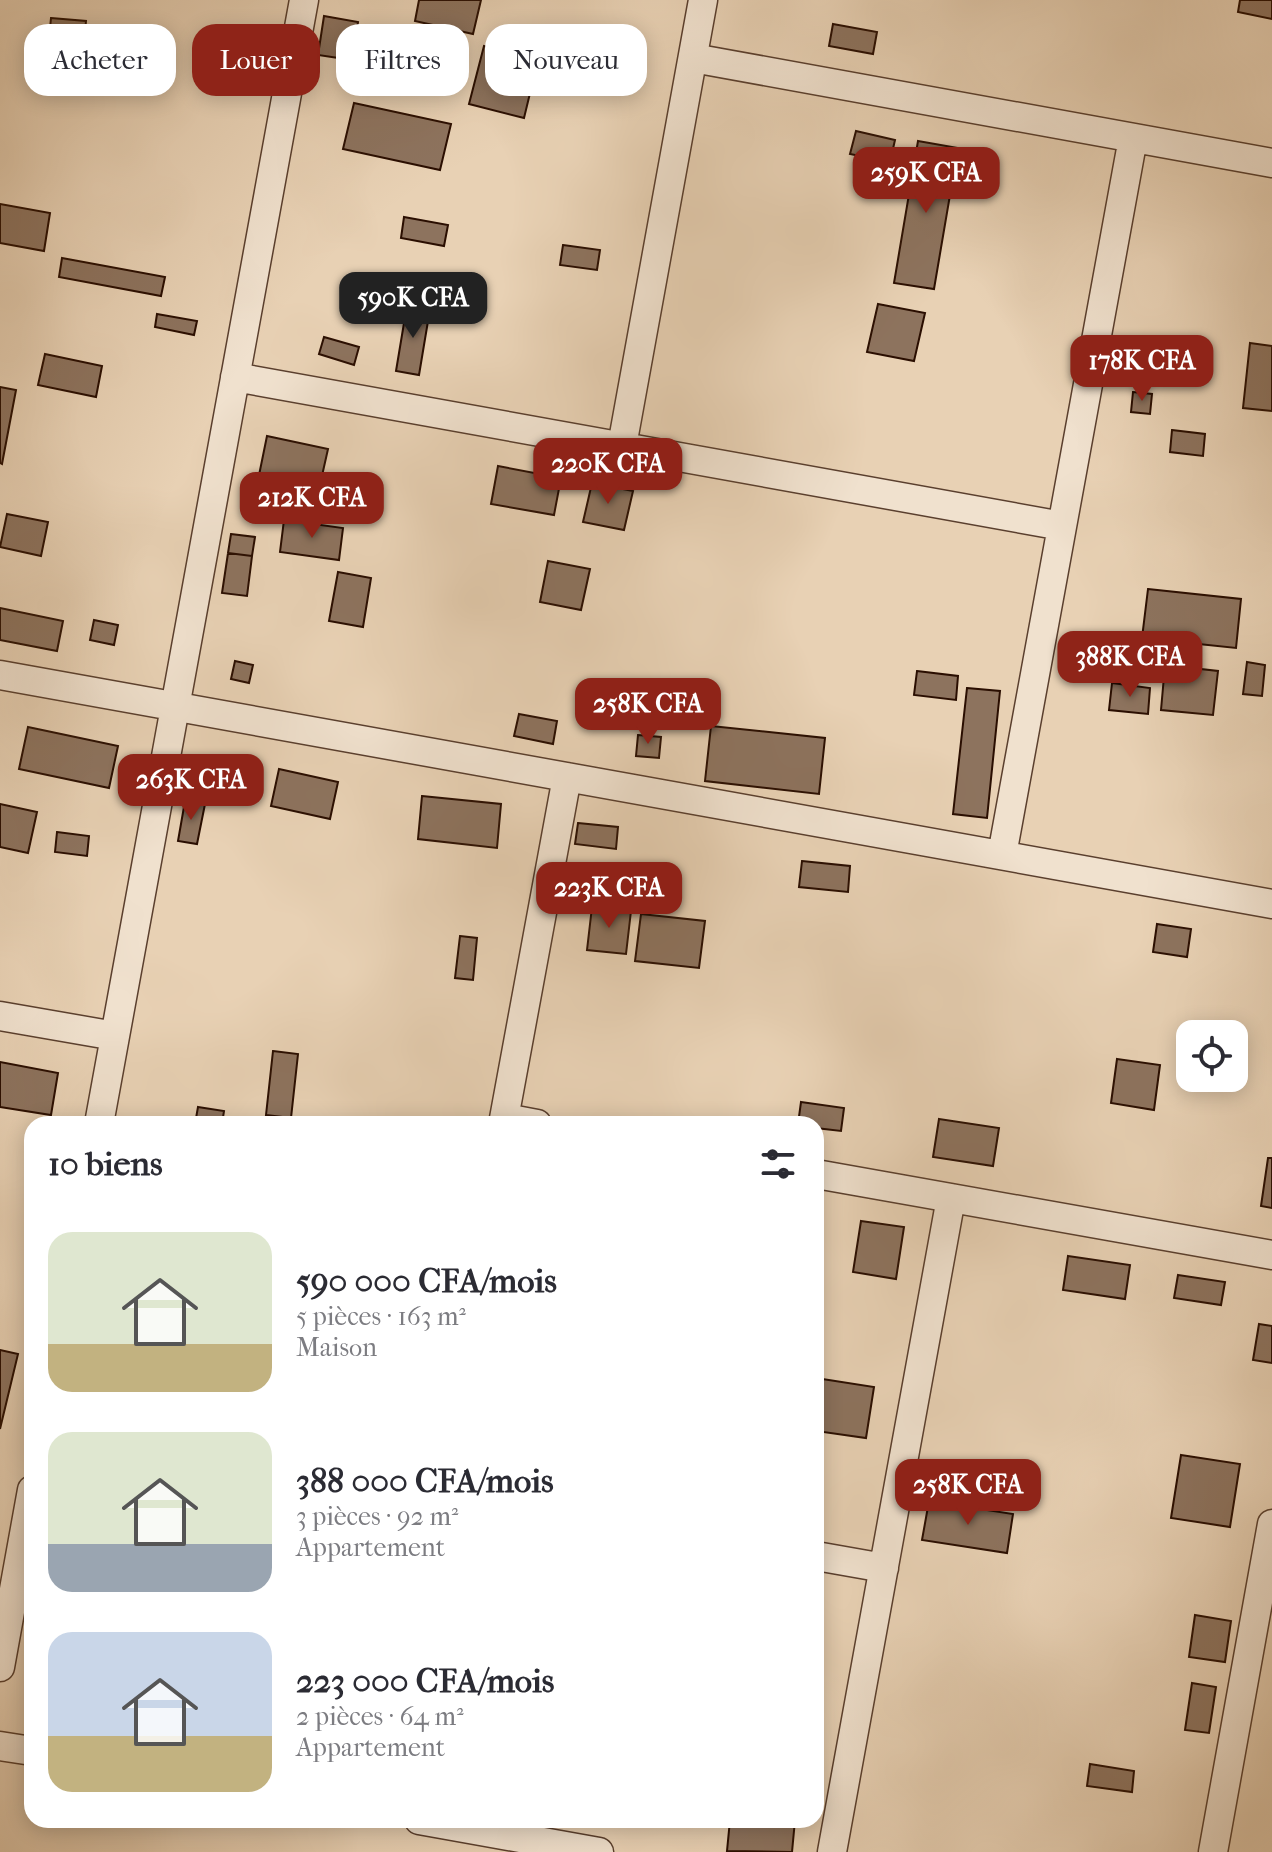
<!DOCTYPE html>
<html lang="fr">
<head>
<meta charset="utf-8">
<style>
  body { margin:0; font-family:"IM FELL French Canon",serif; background:#f7f7f7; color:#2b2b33; height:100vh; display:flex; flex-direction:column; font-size:30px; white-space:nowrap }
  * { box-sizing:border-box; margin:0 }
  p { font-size:26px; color:#7c7c81 }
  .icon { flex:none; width:44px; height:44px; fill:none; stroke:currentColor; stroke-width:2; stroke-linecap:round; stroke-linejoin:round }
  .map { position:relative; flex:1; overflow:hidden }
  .sheet { position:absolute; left:24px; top:1116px; width:800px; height:712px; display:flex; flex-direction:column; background:#fff; border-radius:24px; box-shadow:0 4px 20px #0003 }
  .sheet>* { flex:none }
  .top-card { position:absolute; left:24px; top:24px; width:800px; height:72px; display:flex; gap:16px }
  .tools { position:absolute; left:1176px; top:1020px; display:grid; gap:16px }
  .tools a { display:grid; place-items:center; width:72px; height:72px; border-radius:16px; background:#fff; box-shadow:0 4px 20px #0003; font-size:40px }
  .price { position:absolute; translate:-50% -68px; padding:0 18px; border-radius:16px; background:#8f2418; color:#fff; font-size:26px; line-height:52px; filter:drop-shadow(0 2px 4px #0008) }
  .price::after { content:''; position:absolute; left:50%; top:48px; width:24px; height:18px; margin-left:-12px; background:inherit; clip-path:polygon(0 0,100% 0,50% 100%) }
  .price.current { background:#222; color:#fff }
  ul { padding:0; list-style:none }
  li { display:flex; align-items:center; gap:24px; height:200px; padding:0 24px }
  li span { display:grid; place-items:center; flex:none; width:224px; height:160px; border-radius:24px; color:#555 }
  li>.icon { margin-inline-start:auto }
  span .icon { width:96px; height:96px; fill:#fffc; stroke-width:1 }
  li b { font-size:34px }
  h2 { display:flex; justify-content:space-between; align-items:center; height:96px; padding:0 24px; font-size:34px }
  .chip { padding:0 28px; border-radius:24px; background:#fff; box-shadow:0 4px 20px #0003; font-size:28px; line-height:72px }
  .chip.current { background:#8f2418; color:#fff }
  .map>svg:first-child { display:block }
</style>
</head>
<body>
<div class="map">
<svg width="1272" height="1852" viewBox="0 0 1272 1852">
  <rect width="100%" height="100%" fill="#e8d1b4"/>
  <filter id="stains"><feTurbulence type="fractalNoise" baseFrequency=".0025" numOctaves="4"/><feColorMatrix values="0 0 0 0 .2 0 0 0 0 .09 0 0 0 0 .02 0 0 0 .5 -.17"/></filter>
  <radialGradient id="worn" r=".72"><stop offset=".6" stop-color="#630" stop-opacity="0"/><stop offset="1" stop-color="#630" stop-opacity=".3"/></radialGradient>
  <path fill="#8d735e" stroke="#2a0e01" stroke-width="2" d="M419,0h62l-8,34 -58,-13z
    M1240,0h32v19l-34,-7z
    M324,16l34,6 -6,38 -34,-5z
    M51,18l35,3 -5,53 -35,-4z
    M833,24l44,8 -4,22 -44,-8z
    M484,46l54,14 -14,58 -55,-14z
    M354,103l97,21 -11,46 -97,-21z
    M856,131l39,9 -5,22 -40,-8z
    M918,141l40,7 -24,141 -40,-6z
    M0,204l50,9 -6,38 -44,-8z
    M404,217l44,8 -4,21 -43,-8z
    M563,245l37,5 -3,20 -37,-5z
    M62,258l103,19 -4,19 -102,-19z
    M878,304l47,9 -11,48 -47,-9z
    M407,305l23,4 -11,66 -23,-4z
    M157,314l40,7 -3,14 -39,-8z
    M324,337l35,10 -5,18 -35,-11z
    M1250,343l22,3v65l-29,-3z
    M1140,350l18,2 -3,24 -18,-2z
    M45,354l57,12 -6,31 -58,-12z
    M0,387l16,3 -14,74 -2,-1z
    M1133,392l19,2 -2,20 -19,-2z
    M1172,430l33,4 -2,22 -33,-4z
    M267,436l61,13 -11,49 -60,-13z
    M498,466l63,12 -7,37 -63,-11z
    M592,483l41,8 -9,39 -41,-8z
    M7,514l41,8 -7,34 -41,-9z
    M284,520l59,8 -4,32 -59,-8z
    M231,534l24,3 -3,19 -24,-3z
    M228,553l24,3 -5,40 -25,-3z
    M548,561l42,8 -9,41 -41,-8z
    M338,572l33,6 -8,49 -34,-6z
    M1148,589l93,10 -5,49 -94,-10z
    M0,608l63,13 -6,30 -57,-11z
    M94,620l24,5 -4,20 -24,-5z
    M235,661l18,4 -4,18 -18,-4z
    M1247,662l18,3 -3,31 -19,-2z
    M1165,665l53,6 -5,44 -52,-5z
    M917,671l41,5 -2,24 -42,-5z
    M1112,683l38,5 -2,26 -39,-4z
    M967,688l33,3 -13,127 -34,-4z
    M519,714l38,7 -4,23 -39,-8z
    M711,726l114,12 -6,56 -114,-13z
    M28,727l90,19 -9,42 -90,-19z
    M638,735l23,2 -2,21 -23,-2z
    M279,769l59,13 -8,37 -59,-13z
    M422,796l79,8 -4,44 -79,-9z
    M185,801l20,3 -8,40 -19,-3z
    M0,804l37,8 -9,41 -28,-6z
    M578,823l40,4 -2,22 -41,-5z
    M57,832l32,4 -2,20 -32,-4z
    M802,861l48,5 -2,26 -49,-5z
    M592,907l39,4 -5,43 -39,-4z
    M641,914l64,7 -6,47 -64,-7z
    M1157,924l34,5 -4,28 -34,-5z
    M460,936l17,2 -4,42 -18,-2z
    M273,1051l25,3 -7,64 -25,-3z
    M1117,1059l43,6 -6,45 -43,-7z
    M0,1062l58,11 -7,42 -51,-8z
    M801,1102l43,6 -3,23 -25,-3v-4h-18z
    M198,1107l26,4 -2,13h-27z
    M939,1119l60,9 -6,38 -60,-9z
    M1268,1158h4v50l-11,-2z
    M861,1221l43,6 -8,52 -43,-7z
    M1068,1256l62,9 -5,34 -62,-9z
    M1178,1275l47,7 -4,23 -47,-7z
    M1259,1324l13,2v37l-19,-3z
    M0,1350l18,4 -18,75z
    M816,1378l58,9 -8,51 -50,-7z
    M1181,1455l59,9 -10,63 -59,-9z
    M929,1501l84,13 -6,39 -85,-13z
    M1195,1615l36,6 -6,41 -36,-5z
    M1192,1683l24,4 -7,46 -24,-3z
    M1090,1764l44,7 -2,21 -45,-6z
    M730,1820l46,2v-2h19l-3,32 -65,-1z"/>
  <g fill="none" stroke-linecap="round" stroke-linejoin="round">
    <g stroke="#5a3f2e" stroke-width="31">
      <path id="street" d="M693,58l579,105
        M235,377l827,149
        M622,446l81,-446
        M0,675l1272,229
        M1002,855l131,-717
        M0,1016l115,20
        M505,1118l32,6
        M99,1124l205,-1124
        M503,1124l64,-347
        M816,1174l456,81
        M816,1556l68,12
        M0,1667l32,-177
        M0,1746l32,5
        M419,1820l180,32
        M832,1852l119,-654
        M1213,1852l59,-328"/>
    </g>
    <use href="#street" stroke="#f0e1ce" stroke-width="28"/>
  </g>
  <rect width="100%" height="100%" filter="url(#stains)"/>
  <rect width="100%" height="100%" fill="url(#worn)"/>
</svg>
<div class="tools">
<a><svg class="icon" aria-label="locate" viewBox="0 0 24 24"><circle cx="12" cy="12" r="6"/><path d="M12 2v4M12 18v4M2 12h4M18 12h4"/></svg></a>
</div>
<b class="price" style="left:926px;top:215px">259K CFA</b>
<b class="price current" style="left:413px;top:340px">590K CFA</b>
<b class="price" style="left:1142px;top:403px">178K CFA</b>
<b class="price" style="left:608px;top:506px">220K CFA</b>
<b class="price" style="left:312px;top:540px">212K CFA</b>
<b class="price" style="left:1130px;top:699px">388K CFA</b>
<b class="price" style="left:648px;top:746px">258K CFA</b>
<b class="price" style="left:191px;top:822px">263K CFA</b>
<b class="price" style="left:609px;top:930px">223K CFA</b>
<b class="price" style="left:968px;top:1527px">258K CFA</b>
<div class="top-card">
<a class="chip">Acheter</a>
<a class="chip current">Louer</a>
<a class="chip">Filtres</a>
<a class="chip">Nouveau</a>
</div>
<section class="sheet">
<h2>10 biens<svg class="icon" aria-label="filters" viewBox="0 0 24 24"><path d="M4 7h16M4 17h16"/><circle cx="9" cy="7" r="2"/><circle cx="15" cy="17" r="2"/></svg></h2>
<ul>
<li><span style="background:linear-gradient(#dfe7d0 70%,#c2b280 0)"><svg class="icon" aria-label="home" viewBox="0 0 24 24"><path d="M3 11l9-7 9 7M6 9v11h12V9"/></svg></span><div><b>590 000 CFA/mois</b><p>5 pièces · 163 m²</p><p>Maison</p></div></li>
<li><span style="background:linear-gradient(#dfe7d0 70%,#9aa5b1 0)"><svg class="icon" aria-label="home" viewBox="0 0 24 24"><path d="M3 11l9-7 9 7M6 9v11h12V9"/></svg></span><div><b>388 000 CFA/mois</b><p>3 pièces · 92 m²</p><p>Appartement</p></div></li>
<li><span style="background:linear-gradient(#c9d6e8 65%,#c2b280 0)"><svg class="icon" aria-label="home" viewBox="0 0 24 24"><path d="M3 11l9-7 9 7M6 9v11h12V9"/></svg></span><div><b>223 000 CFA/mois</b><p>2 pièces · 64 m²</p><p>Appartement</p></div></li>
</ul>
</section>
</div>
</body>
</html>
